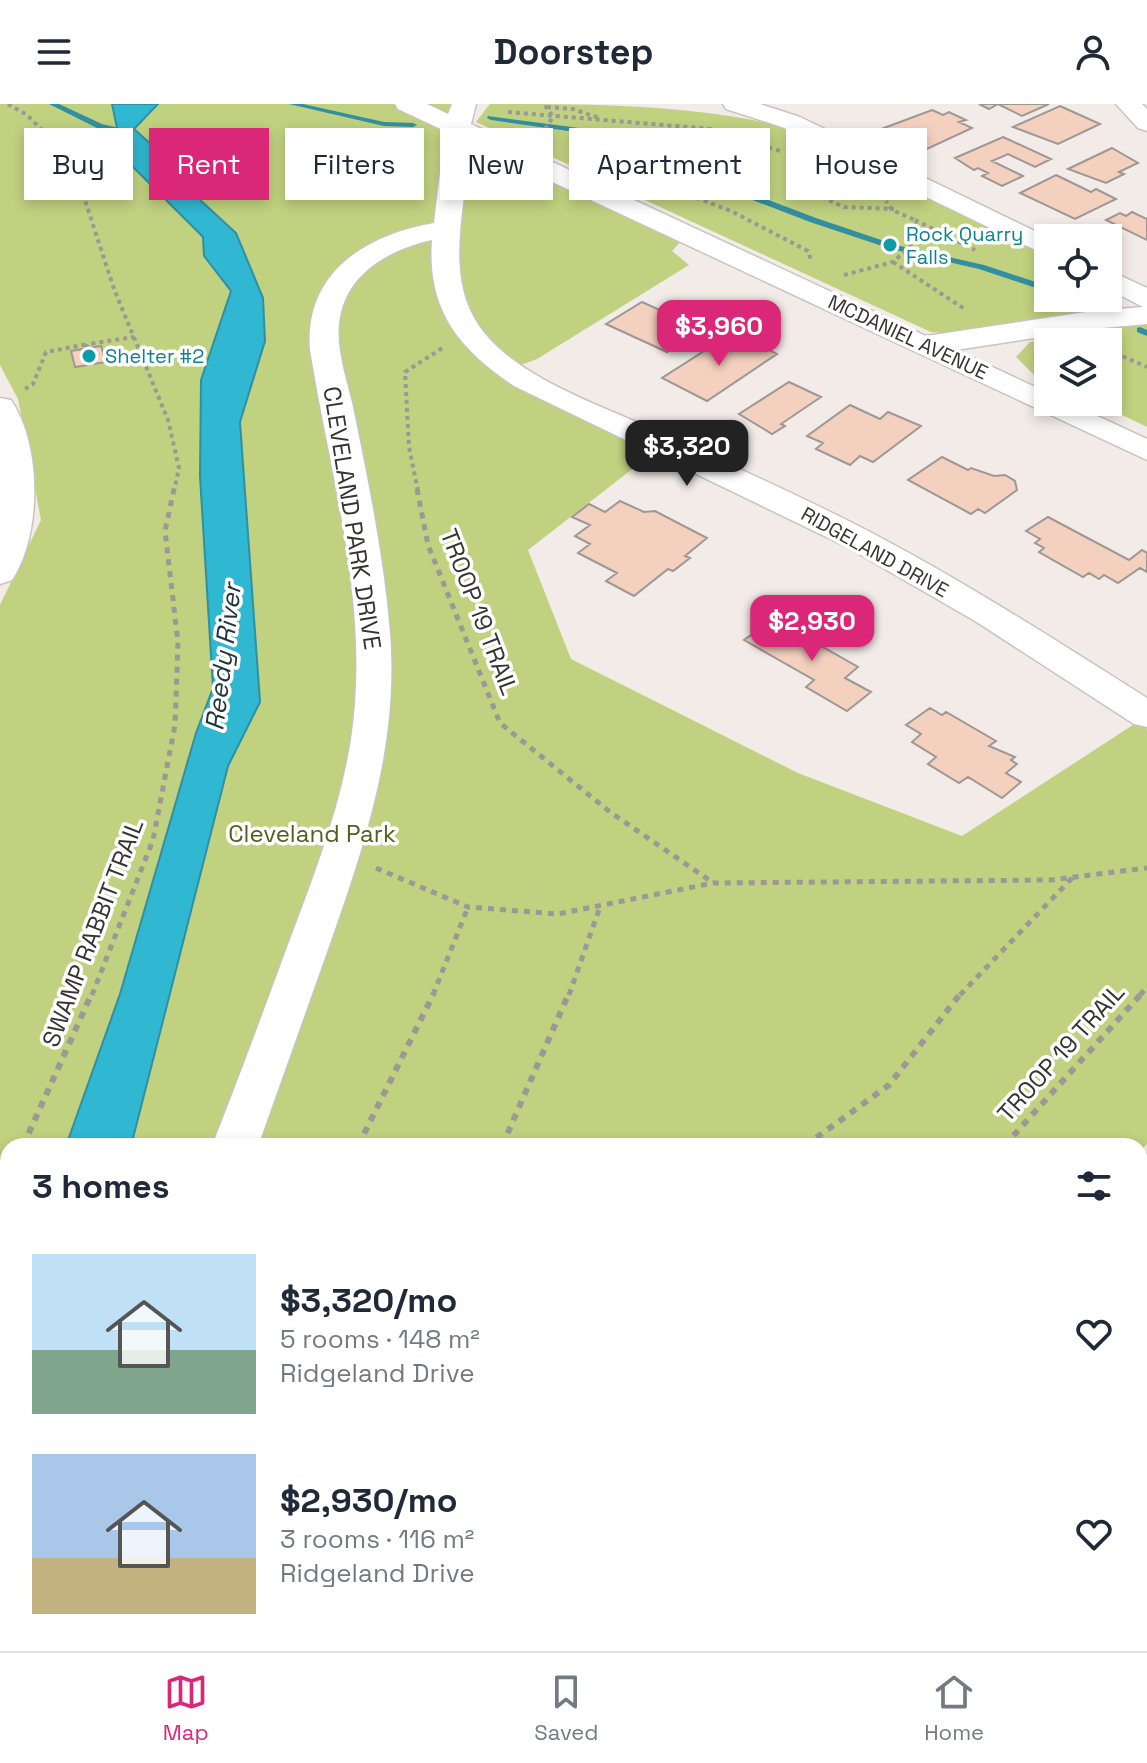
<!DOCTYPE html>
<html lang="en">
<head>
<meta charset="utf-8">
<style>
  body { margin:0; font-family:"Space Grotesk",sans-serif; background:#f2f2f3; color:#1f2937; height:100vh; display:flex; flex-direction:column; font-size:30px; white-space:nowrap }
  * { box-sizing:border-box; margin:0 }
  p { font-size:26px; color:#747a83 }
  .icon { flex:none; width:44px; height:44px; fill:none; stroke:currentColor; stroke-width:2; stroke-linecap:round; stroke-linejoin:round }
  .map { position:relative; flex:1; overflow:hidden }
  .sheet { position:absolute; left:0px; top:1034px; width:1148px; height:514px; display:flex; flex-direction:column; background:#fff; border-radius:24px 24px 0 0; box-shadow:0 4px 12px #0003 }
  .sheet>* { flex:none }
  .guide { position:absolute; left:24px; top:24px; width:1100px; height:72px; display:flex; gap:16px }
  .tools { position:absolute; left:1034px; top:120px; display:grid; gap:16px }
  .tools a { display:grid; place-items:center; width:88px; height:88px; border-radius:0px; background:#fff; box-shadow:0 4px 12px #0003; font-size:40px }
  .price { position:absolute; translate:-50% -68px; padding:0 18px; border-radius:16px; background:#db2777; color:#fff; font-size:26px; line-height:52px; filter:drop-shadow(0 2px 4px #0008) }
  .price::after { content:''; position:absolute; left:50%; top:48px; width:24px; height:18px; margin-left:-12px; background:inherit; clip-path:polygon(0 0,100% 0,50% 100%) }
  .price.current { background:#222; color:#fff }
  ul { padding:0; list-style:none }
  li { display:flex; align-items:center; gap:24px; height:200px; padding:0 32px }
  li span { display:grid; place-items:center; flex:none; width:224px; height:160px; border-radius:0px; color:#555 }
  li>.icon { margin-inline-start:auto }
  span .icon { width:96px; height:96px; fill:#fffc; stroke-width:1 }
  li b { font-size:34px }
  h2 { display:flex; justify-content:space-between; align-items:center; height:96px; padding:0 32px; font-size:34px }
  .tag { padding:0 28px; border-radius:0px; background:#fff; box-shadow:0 4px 12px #0003; font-size:28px; line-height:72px }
  .tag.current { background:#db2777; color:#fff }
  header { display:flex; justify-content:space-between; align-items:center; height:104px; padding:0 32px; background:#fff; font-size:36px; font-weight:800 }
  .menu { display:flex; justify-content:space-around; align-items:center; height:112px; border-top:2px solid #e0e1e3; background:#fff; font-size:22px; color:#747a83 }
  .menu a { display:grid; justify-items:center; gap:4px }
  .menu .current { color:#db2777 }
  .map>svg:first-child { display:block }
</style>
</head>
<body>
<header><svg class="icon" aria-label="menu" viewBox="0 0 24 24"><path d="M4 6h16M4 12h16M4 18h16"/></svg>Doorstep<svg class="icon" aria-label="person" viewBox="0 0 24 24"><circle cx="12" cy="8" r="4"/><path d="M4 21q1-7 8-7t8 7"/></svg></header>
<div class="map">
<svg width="1147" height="1547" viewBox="0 0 1147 1547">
  <rect width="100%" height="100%" fill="#f3ebe8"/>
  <path fill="#c0d17f" d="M0,0h452l-10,30 240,106 -10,11 17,14 -152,94 -38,14 159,76 -130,101 43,109 227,114 164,63 174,-113 11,6v415l-7,8v-6h-1132v498h853l1,7h-862v-1046l41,-85 -23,-121 -18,-34z
    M490,0c97,0 194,0 287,21l271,129v44h60v-15l10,4 3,12 -6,9c-60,11 -123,29 -184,24l-455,-210z
    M1147,218v105l-52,-25h13v-60h-60v38l-15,-6 -17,-17 14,-15z"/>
  <path fill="#30b7d1" stroke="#328fa1" stroke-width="2" d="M112,0h46l-24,25 39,35 25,34 38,35 27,65 2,43 -25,81 20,280 -32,64 -97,380h-65l54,-152 76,-261 17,-45 -13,-212 1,-96 30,-89 -27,-35 -1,-19 -80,-80z
    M8,1205v153l-8,21v-152z"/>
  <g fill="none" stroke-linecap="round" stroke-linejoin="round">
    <path fill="#328fa1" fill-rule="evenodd" d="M49,0h10l43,20 30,7 -4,2 -31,-5z
      M289,0h14l81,18 29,1 4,2 -4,2 -29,-1z
      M488,12l91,12 237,90 80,27 88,20 64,21v6l-69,-23 -88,-20 -81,-27 -235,-90 -84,-12 -4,-2z
      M1071,194h13l12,5 -4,3z
      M1140,223l7,3v6l-10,-4v-4z"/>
  </g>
  <path fill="#f4d0bf" stroke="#9e9895" stroke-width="2" d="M979,0h70l-27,12 -24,-12 -9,5z
    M1060,2l40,18 -42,20 -45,-17z
    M932,6l11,5 6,-3 17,8 -7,2 13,6 -58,27 -11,-5 5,-3 -32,-16z
    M1003,33l48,22 -16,8 -27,-13 -16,7 31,15 -21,10 -20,-10 6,-3 -10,-5 -4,2 -19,-12z
    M1112,44l26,15 -19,9 5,2 -18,9 -38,-14z
    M1056,71l35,17 5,-3 20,10 -41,20 -55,-26z
    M1132,108l15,7v21l-41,-20 14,-7 6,3z
    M642,198l22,10 6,-4 29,13 -7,4 10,5 -35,22 -61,-28z
    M723,235l16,8 11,-7 27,14 -70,47 -45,-23z
    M101,242l5,16 -31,5 -4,-16z
    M789,278l32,15 -40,27 4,2 -13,8 -33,-20z
    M850,301l30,14 8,-7 33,14 -48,36 -13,-6 -10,9 -34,-16 7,-6 -16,-7z
    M942,353l26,13 3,-2 23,8 11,-1 10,6 2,9 -32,23 -7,-4 -7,5 -63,-34z
    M620,397l24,11 11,-1 52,27 -22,18 5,2 -17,13 -5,-2 -34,27 -28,-15 11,-8 -39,-20 12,-9 -15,-8 15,-11 -18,-8 17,-13 16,8z
    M1048,413l81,43 13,-10 5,3v19l-7,-4 -22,15 -14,-8 -5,4 -10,-6 -6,4 -44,-25 5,-4 -9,-5 5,-4 -14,-8z
    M767,520l21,11 14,-10 29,16 -8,6 35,20 -13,11 26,14 -24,19 -41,-24 8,-7 -70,-40z
    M930,604l12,7 4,-3 50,29 -7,5 26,11 -4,3 6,4 -11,9 15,9 -19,16 -34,-21 -9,6 -31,-19 8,-7 -24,-15 9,-8 -15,-9z
    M1140,1428l7,1v118h-59l-1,-7h53z"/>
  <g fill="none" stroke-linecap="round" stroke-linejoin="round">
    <g stroke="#cac3bf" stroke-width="3">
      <path id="minor" d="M395,0h32l21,10 4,-10h24l-5,20 455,212 166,-25 51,-4 -35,-18v-19l39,18v36l-55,5 -136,21 92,43v9h19l80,37v21l-678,-317c-1,60 -27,129 10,183 36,52 124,80 180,106 72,33 144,65 213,101 95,50 185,108 275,165v29l-13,-3 -159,-103 -128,-74 -333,-161c-56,-38 -87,-76 -82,-146 -41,9 -84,32 -92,77 -6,32 8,64 14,95 15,73 30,147 36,221 9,113 -26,214 -63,319 -23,65 -46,129 -69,194h-46c27,-68 52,-136 77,-204 29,-77 60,-155 66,-238 9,-120 -26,-237 -45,-354 -6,-77 55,-115 124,-127l11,-92 -47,-22z
        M723,0h37l40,13 249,121 -1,18 -266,-129 -56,-18z
        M1116,0h26l5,5v22l-9,-3z
        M0,294l11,2c31,45 31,135 1,180l-12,4z
        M1147,1050v44l-7,2v-44z
        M75,1540h56v7h-56z
        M860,1540h56v7h-56z"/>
    </g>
    <path stroke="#9d9795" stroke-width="4" stroke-dasharray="4 4" stroke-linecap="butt" d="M8,0l19,11 35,35 19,38 33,101 54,131 11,48 -5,23
      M547,3l26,2 26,9
      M508,8l203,17 69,22
      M544,32l-1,-4 10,-15 -7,-10 2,-3
      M818,63l1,29 25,11 50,2
      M629,68l102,39 77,40 3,9
      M915,116l60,30
      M893,158l73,48
      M844,171l49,-13 22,-20v-22l-23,-10 -6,-9
      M86,244l2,-4 46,-7
      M1108,246l39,17
      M25,285l8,-5 13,-32 42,-8
      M418,387l-9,-44 -4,-75 39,-25"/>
    <path stroke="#9d9795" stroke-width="5" stroke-dasharray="6 6" stroke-linecap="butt" d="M417,385l11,56 72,178 110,89 102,70
      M376,764l92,39 90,7 155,-31 337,-3 97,-12
      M92,891l61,-155 22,-115 3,-83 -13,-111 9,-42
      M433,891l35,-88
      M569,891l31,-88
      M960,891l113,-118
      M1140,891l7,-8"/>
    <path stroke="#9d9795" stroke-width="6" stroke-dasharray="7 7" stroke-linecap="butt" d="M23,1042l69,-153
      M358,1042l76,-153
      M502,1042l67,-153
      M805,1042l84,-61 72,-92
      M1004,1042l138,-153
      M0,1090l8,-17
      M282,1540l1,7
      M453,1540v7
      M526,1540v7
      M649,1540v7"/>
    <use href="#minor" fill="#fff" fill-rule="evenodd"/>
  </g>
  <g fill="#0f9aa8" stroke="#fff" stroke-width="3">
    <circle cx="890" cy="141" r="8"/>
    <circle cx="89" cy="252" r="8"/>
  </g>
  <g text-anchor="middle" stroke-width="7" stroke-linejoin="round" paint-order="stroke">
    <g font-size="20" fill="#0d838f" stroke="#fff" text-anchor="start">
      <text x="906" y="137">Rock Quarry<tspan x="906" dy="23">Falls</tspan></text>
      <text x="105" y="259">Shelter #2</text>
    </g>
    <g font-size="20" fill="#363332" stroke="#fff">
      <text transform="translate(908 233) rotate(25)" y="7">MCDANIEL AVENUE</text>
      <text transform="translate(875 448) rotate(29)" y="7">RIDGELAND DRIVE</text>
    </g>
    <g font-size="24" fill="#363332" stroke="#fff">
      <text transform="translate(352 414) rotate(81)" y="8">CLEVELAND PARK DRIVE</text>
      <text transform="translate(479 508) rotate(69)" y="8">TROOP 19 TRAIL</text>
      <text transform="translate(93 829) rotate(-69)" y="8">SWAMP RABBIT TRAIL</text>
      <text transform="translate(1061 949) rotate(-48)" y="8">TROOP 19 TRAIL</text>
    </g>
    <g font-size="24" fill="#535e1e" stroke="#fff">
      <text x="312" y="738">Cleveland Park</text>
    </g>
    <g font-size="26" font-style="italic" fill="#1f353a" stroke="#fff">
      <text transform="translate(223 553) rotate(-83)" y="9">Reedy River</text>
    </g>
  </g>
</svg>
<div class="tools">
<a><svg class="icon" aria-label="locate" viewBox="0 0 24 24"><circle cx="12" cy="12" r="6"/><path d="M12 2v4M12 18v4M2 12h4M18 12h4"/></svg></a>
<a><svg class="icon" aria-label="layers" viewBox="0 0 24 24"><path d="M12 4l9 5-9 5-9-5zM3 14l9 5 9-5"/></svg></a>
</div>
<b class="price" style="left:719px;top:264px">$3,960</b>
<b class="price current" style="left:687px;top:384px">$3,320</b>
<b class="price" style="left:812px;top:559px">$2,930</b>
<div class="guide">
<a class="tag">Buy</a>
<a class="tag current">Rent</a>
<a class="tag">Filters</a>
<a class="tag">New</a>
<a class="tag">Apartment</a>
<a class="tag">House</a>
</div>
<section class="sheet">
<h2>3 homes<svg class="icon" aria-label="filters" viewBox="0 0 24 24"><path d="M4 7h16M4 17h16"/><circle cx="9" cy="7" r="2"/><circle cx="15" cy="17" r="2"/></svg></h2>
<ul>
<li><span style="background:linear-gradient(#bfe0f5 60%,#7fa58c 0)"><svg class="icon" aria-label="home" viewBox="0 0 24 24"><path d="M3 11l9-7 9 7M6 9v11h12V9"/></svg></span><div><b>$3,320/mo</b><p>5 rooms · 148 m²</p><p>Ridgeland Drive</p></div><svg class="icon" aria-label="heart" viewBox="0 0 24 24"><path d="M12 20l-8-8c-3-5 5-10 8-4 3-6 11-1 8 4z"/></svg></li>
<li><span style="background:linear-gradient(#a9c7e8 65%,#c2b280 0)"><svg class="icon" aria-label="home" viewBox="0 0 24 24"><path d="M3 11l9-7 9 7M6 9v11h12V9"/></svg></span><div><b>$2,930/mo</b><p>3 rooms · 116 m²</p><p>Ridgeland Drive</p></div><svg class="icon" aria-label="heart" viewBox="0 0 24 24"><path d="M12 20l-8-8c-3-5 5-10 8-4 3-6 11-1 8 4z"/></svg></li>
</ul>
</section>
</div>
<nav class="menu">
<a class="current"><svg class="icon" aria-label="map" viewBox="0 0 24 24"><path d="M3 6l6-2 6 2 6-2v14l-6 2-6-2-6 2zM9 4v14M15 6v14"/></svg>Map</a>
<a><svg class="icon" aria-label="saved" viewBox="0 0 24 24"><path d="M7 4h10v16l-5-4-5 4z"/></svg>Saved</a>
<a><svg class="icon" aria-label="home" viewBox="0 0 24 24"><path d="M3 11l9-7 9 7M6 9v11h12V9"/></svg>Home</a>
</nav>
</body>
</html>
